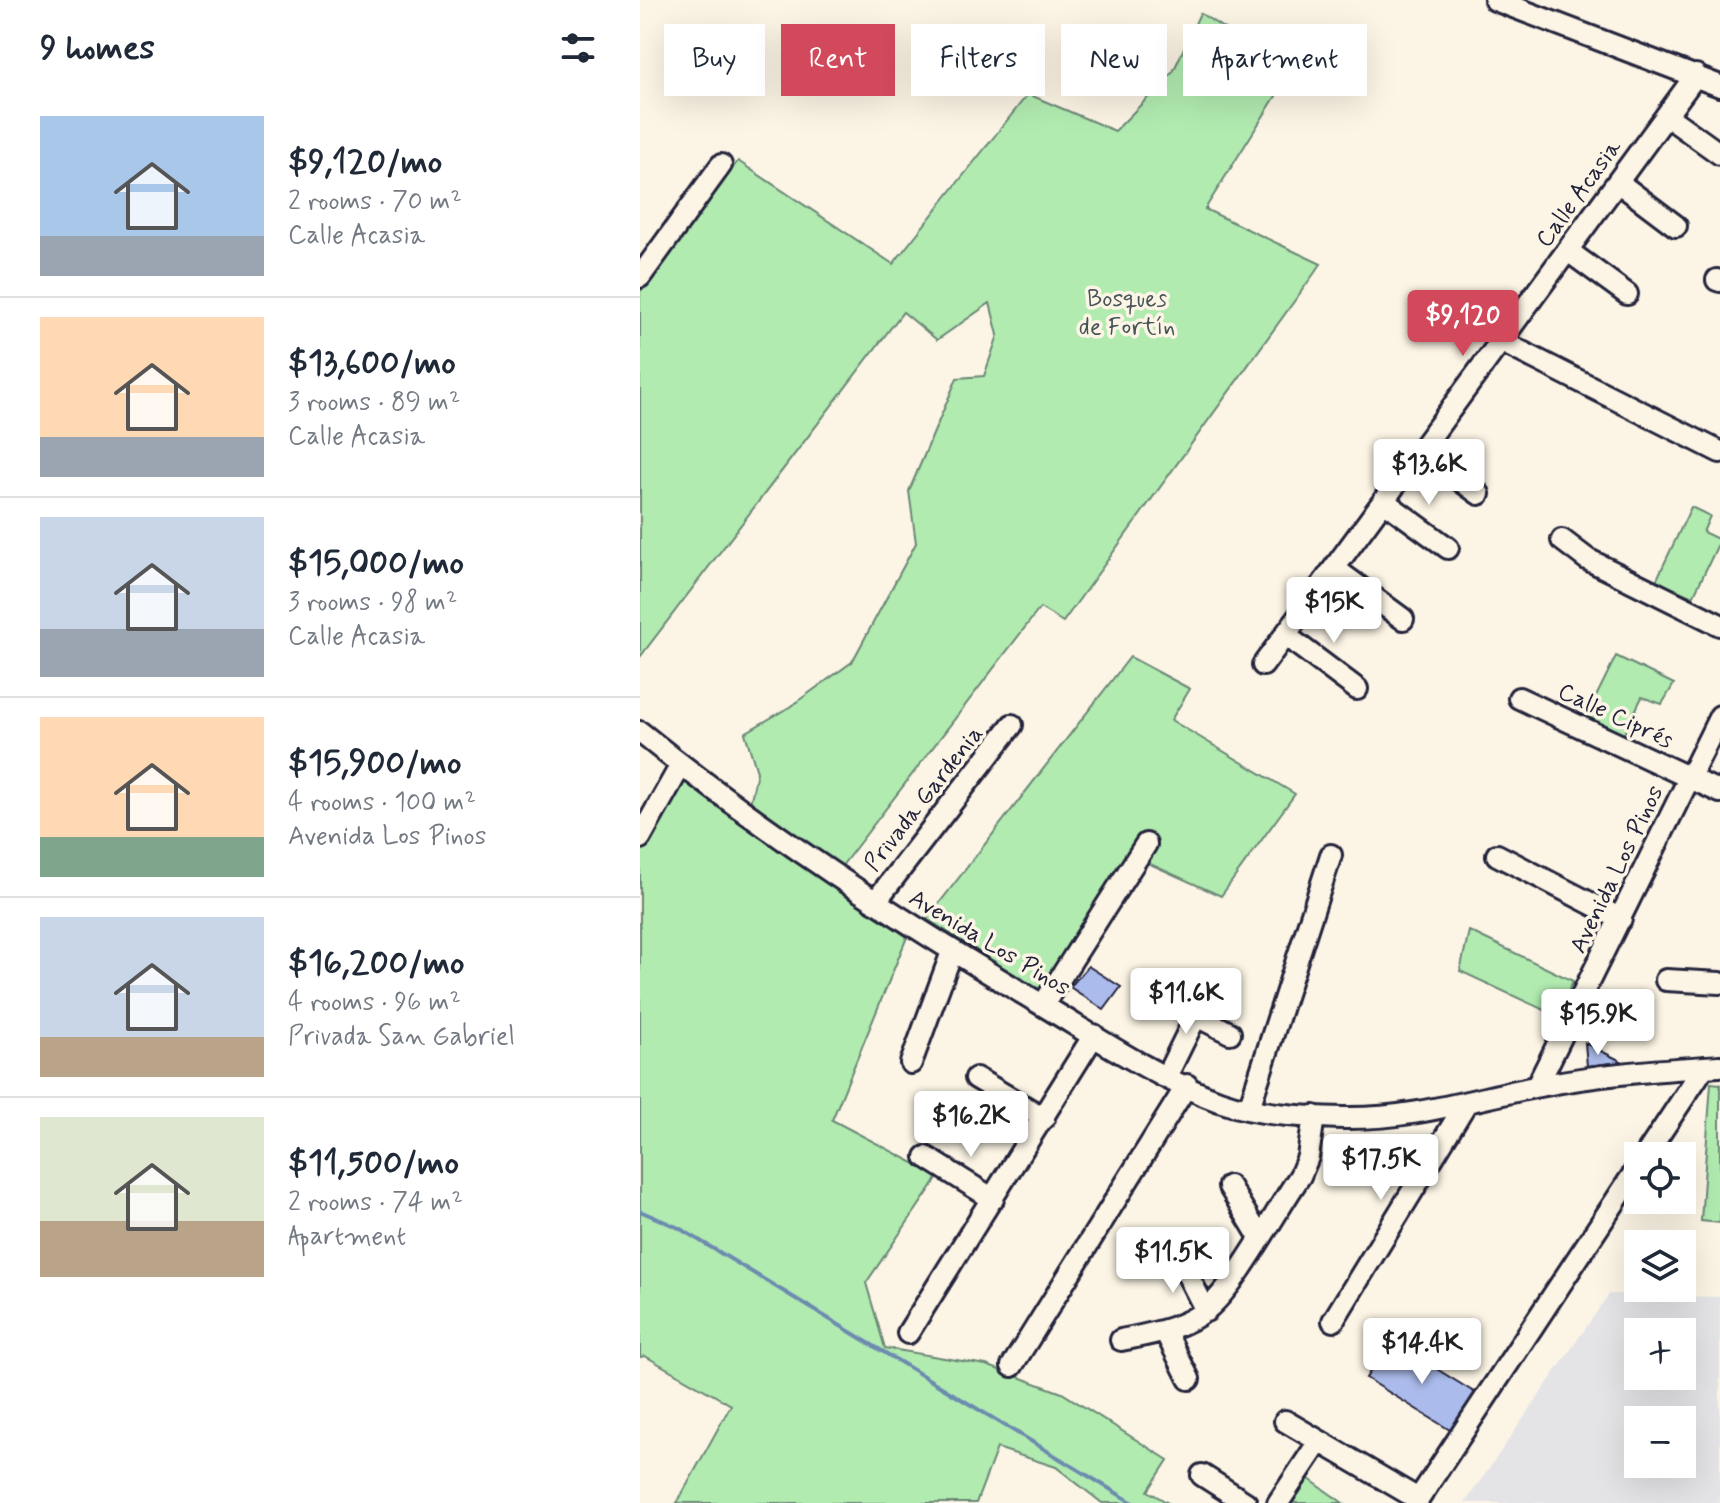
<!DOCTYPE html>
<html lang="en">
<head>
<meta charset="utf-8">
<style>
  body { margin:0; font-family:Mynerve,sans-serif; background:#f6f6f7; color:#1f2937; height:100vh; display:flex; flex-direction:column; font-size:30px; white-space:nowrap }
  * { box-sizing:border-box; margin:0 }
  p { font-size:26px; color:#747a83 }
  .icon { flex:none; width:44px; height:44px; fill:none; stroke:currentColor; stroke-width:2; stroke-linecap:round; stroke-linejoin:round }
  .map { position:relative; flex:1; overflow:hidden }
  .panel { display:flex; flex-direction:column; background:#fff; width:640px }
  .panel>* { flex:none }
  .hud { position:absolute; left:24px; top:24px; width:760px; height:72px; display:flex; gap:16px }
  .buttons { position:absolute; left:984px; top:1142px; display:grid; gap:16px }
  .buttons a { display:grid; place-items:center; width:72px; height:72px; border-radius:0px; background:#fff; box-shadow:0 8px 32px #0002; font-size:40px }
  .price { position:absolute; translate:-50% -68px; padding:0 18px; border-radius:8px; background:#fff; color:#222; font-size:26px; line-height:52px; filter:drop-shadow(0 2px 4px #0008) }
  .price::after { content:''; position:absolute; left:50%; top:48px; width:24px; height:18px; margin-left:-12px; background:inherit; clip-path:polygon(0 0,100% 0,50% 100%) }
  .price.on { background:#d1495b; color:#fff }
  ul { padding:0; list-style:none }
  li { display:flex; align-items:center; gap:24px; height:200px; padding:0 40px }
  li+li { border-top:2px solid #e0e1e3 }
  li span { display:grid; place-items:center; flex:none; width:224px; height:160px; border-radius:0px; color:#555 }
  li>.icon { margin-inline-start:auto }
  span .icon { width:96px; height:96px; fill:#fffc; stroke-width:1 }
  li b { font-size:34px }
  h2 { display:flex; justify-content:space-between; align-items:center; height:96px; padding:0 40px; font-size:34px }
  .chip { padding:0 28px; border-radius:0px; background:#fff; box-shadow:0 8px 32px #0002; font-size:28px; line-height:72px }
  .chip.on { background:#d1495b; color:#fff }
  main { display:flex; flex:1; min-height:0 }
  .map>svg:first-child { display:block }
</style>
</head>
<body>
<main>
<section class="panel">
<h2>9 homes<svg class="icon" aria-label="filters" viewBox="0 0 24 24"><path d="M4 7h16M4 17h16"/><circle cx="9" cy="7" r="2"/><circle cx="15" cy="17" r="2"/></svg></h2>
<ul>
<li><span style="background:linear-gradient(#a9c7e8 75%,#9aa5b1 0)"><svg class="icon" aria-label="home" viewBox="0 0 24 24"><path d="M3 11l9-7 9 7M6 9v11h12V9"/></svg></span><div><b>$9,120/mo</b><p>2 rooms · 70 m²</p><p>Calle Acasia</p></div></li>
<li><span style="background:linear-gradient(#ffd9b3 75%,#9aa5b1 0)"><svg class="icon" aria-label="home" viewBox="0 0 24 24"><path d="M3 11l9-7 9 7M6 9v11h12V9"/></svg></span><div><b>$13,600/mo</b><p>3 rooms · 89 m²</p><p>Calle Acasia</p></div></li>
<li><span style="background:linear-gradient(#c9d6e8 70%,#9aa5b1 0)"><svg class="icon" aria-label="home" viewBox="0 0 24 24"><path d="M3 11l9-7 9 7M6 9v11h12V9"/></svg></span><div><b>$15,000/mo</b><p>3 rooms · 98 m²</p><p>Calle Acasia</p></div></li>
<li><span style="background:linear-gradient(#ffd9b3 75%,#7fa58c 0)"><svg class="icon" aria-label="home" viewBox="0 0 24 24"><path d="M3 11l9-7 9 7M6 9v11h12V9"/></svg></span><div><b>$15,900/mo</b><p>4 rooms · 100 m²</p><p>Avenida Los Pinos</p></div></li>
<li><span style="background:linear-gradient(#c9d6e8 75%,#b9a48a 0)"><svg class="icon" aria-label="home" viewBox="0 0 24 24"><path d="M3 11l9-7 9 7M6 9v11h12V9"/></svg></span><div><b>$16,200/mo</b><p>4 rooms · 96 m²</p><p>Privada San Gabriel</p></div></li>
<li><span style="background:linear-gradient(#dfe7d0 65%,#b9a48a 0)"><svg class="icon" aria-label="home" viewBox="0 0 24 24"><path d="M3 11l9-7 9 7M6 9v11h12V9"/></svg></span><div><b>$11,500/mo</b><p>2 rooms · 74 m²</p><p>Apartment</p></div></li>
</ul>
</section>
<div class="map">
<svg width="1080" height="1503" viewBox="0 0 1080 1503">
  <rect width="100%" height="100%" fill="#fcf5e5"/>
  <filter id="ink" filterUnits="userSpaceOnUse"><feTurbulence type="fractalNoise" baseFrequency=".0125" numOctaves="2"/><feDisplacementMap in="SourceGraphic" scale="16" xChannelSelector="R" yChannelSelector="G"/><feConvolveMatrix kernelMatrix="1 2 1 2 8 2 1 2 1" color-interpolation-filters="sRGB"/></filter>
  <g filter="url(#ink)">
    <path fill="#e4e4e7" fill-rule="evenodd" d="M969,1294l111,3v206h-255zM998,1332h44v44h-44zM998,1420h44v44h-44z"/>
    <path fill="#b1ebb0" stroke="#6a8676" stroke-width="2" d="M560,13l91,59 -86,137 116,55 -258,358 -23,-14 -199,259 -91,-63 7,-32 -12,-39 46,-27 61,-44 64,-119 -7,-52 48,-113 27,-2 14,-41 -8,-32 -53,37 -34,-28 -263,345v-365l98,-131 155,103 135,-170 87,37 58,-59z
      M1051,507l19,9 -7,16 17,8 -27,57 -37,-16z
      M976,656l58,28 -12,20 -20,-7 -19,39 -38,-17z
      M490,657l60,32 -19,31 124,74 -74,102 -93,-42 -84,139 -117,-74z
      M38,776l229,161 -75,183 107,56 -73,107 19,65 101,17 76,28 106,67 -20,31 20,12h-66l-46,-36 -59,-19 -21,55h-299l54,-98 -86,-49 -5,1v-511z
      M829,931l104,50 -16,35 -97,-45z
      M1071,1083l9,1v139l-19,-2z
      M669,1479l34,24h-52z"/>
    <g fill="none" stroke-linecap="round" stroke-linejoin="round">
      <path stroke="#6c8baf" stroke-width="4" d="M0,1211l39,17 454,275"/>
    </g>
    <path fill="#abbbeb" stroke="#22223b" stroke-width="2" d="M448,966l33,21 -17,23 -34,-23z
      M945,1043l38,19 -36,4z
      M750,1340l87,54 -24,38 -87,-54z"/>
    <g fill="none" stroke-linecap="round" stroke-linejoin="round">
      <g stroke="#22223b" stroke-width="26">
        <path id="minor" d="M855,0l225,86
          M1027,116l53,38
          M979,183l57,43
          M928,251l59,43
          M0,277l81,-112
          M1077,280l3,1
          M862,342l218,110
          M781,452l58,42
          M745,502l63,46
          M922,540l25,19 133,66
          M695,569l68,50
          M645,635l72,54
          M623,665l433,-590
          M879,698l201,94
          M0,732c125,101 261,189 399,271 57,34 117,75 180,98 39,14 85,16 125,17 72,1 128,-19 196,-32 59,-12 120,-16 180,-20
          M0,838l41,-73
          M857,855l124,64
          M235,902l137,-177
          M1026,980l54,3
          M523,999l67,34
          M403,1005l103,-161
          M271,1063l41,-111
          M527,1075l29,-59
          M336,1078l68,40
          M897,1086l183,-370
          M609,1108l82,-253
          M1005,1156l59,-89
          M286,1157l67,42
          M589,1186l30,50
          M540,1260l26,51
          M693,1321l132,-216
          M525,1331l24,48
          M268,1333l186,-298
          M481,1340c29,-6 63,-11 86,-31 31,-26 68,-97 93,-133l8,-19 6,-41
          M372,1366l175,-281
          M645,1421l133,78
          M562,1475l44,28
          M638,1503l40,-60
          M776,1503l222,-336"/>
      </g>
      <use href="#minor" stroke="#fcf5e5" stroke-width="20"/>
    </g>
  </g>
  <g text-anchor="middle" stroke-width="7" stroke-linejoin="round" paint-order="stroke">
    <g font-size="24" fill="#22223b" stroke="#fcf5e5">
      <text transform="translate(938 193) rotate(-54)" y="8">Calle Acasia</text>
      <text transform="translate(976 715) rotate(25)" y="8">Calle Ciprés</text>
      <text transform="translate(283 798) rotate(-52)" y="8">Privada Gardenia</text>
      <text transform="translate(976 869) rotate(-64)" y="8">Avenida Los Pinos</text>
      <text transform="translate(350 942) rotate(31)" y="8">Avenida Los Pinos</text>
    </g>
    <g font-size="24" fill="#465458" stroke="#fcf5e5">
      <text x="487" y="306">Bosques<tspan x="487" dy="28">de Fortín</tspan></text>
    </g>
  </g>
</svg>
<div class="buttons">
<a><svg class="icon" aria-label="locate" viewBox="0 0 24 24"><circle cx="12" cy="12" r="6"/><path d="M12 2v4M12 18v4M2 12h4M18 12h4"/></svg></a>
<a><svg class="icon" aria-label="layers" viewBox="0 0 24 24"><path d="M12 4l9 5-9 5-9-5zM3 14l9 5 9-5"/></svg></a>
<a>+</a>
<a>−</a>
</div>
<b class="price on" style="left:823px;top:358px">$9,120</b>
<b class="price" style="left:789px;top:507px">$13.6K</b>
<b class="price" style="left:694px;top:645px">$15K</b>
<b class="price" style="left:546px;top:1036px">$11.6K</b>
<b class="price" style="left:958px;top:1057px">$15.9K</b>
<b class="price" style="left:331px;top:1159px">$16.2K</b>
<b class="price" style="left:741px;top:1202px">$17.5K</b>
<b class="price" style="left:533px;top:1295px">$11.5K</b>
<b class="price" style="left:782px;top:1386px">$14.4K</b>
<div class="hud">
<a class="chip">Buy</a>
<a class="chip on">Rent</a>
<a class="chip">Filters</a>
<a class="chip">New</a>
<a class="chip">Apartment</a>
</div>
</div>
</main>
</body>
</html>
